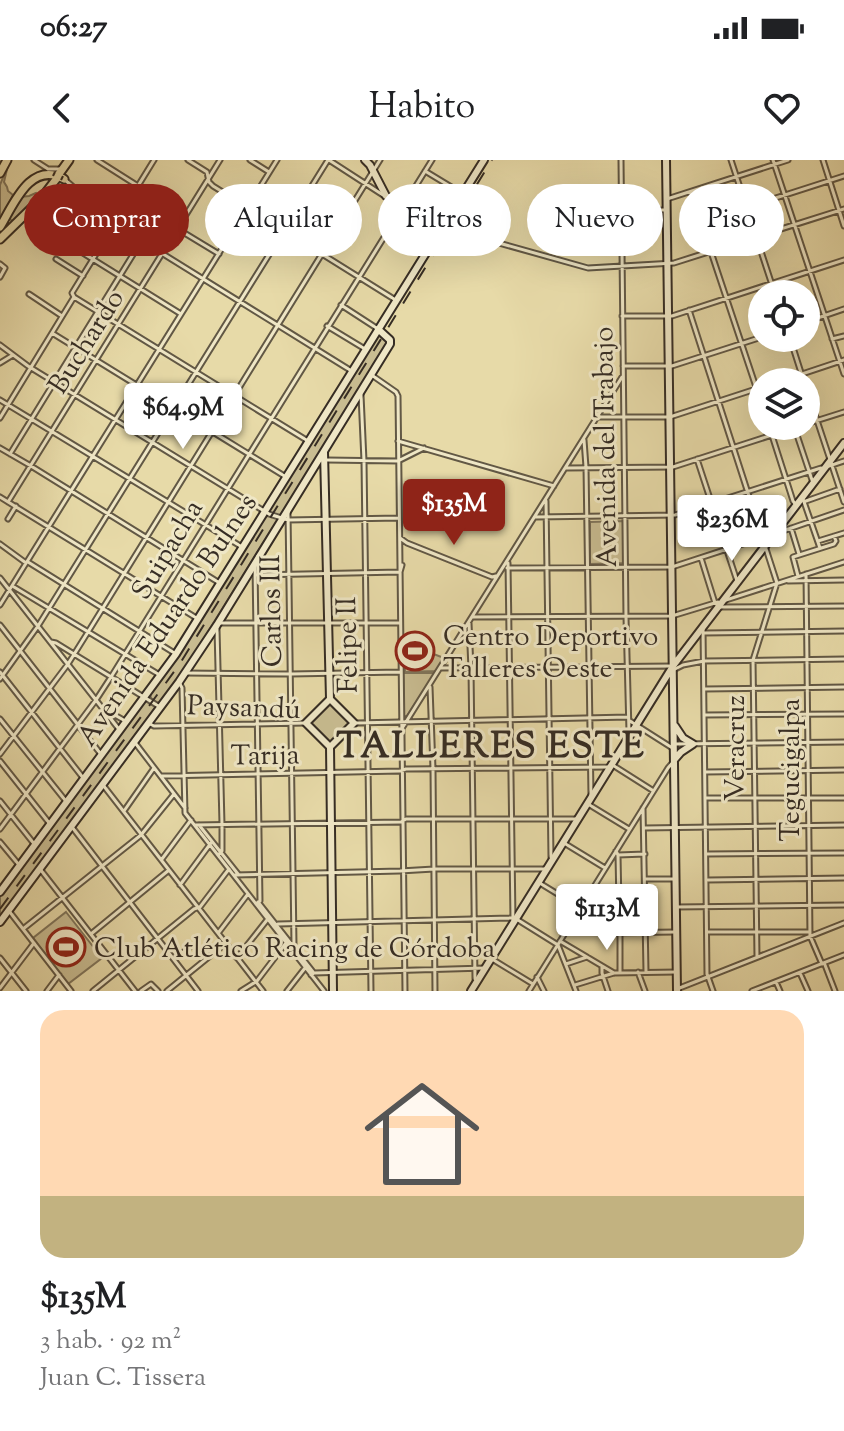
<!DOCTYPE html>
<html lang="es">
<head>
<meta charset="utf-8">
<style>
  body { margin:0; font-family:"Sorts Mill Goudy",serif; background:#f6f6f6; color:#202124; height:100vh; display:flex; flex-direction:column; font-size:30px; white-space:nowrap }
  * { box-sizing:border-box; margin:0 }
  p { font-size:26px; color:#757577 }
  .icon { flex:none; width:44px; height:44px; fill:none; stroke:currentColor; stroke-width:2; stroke-linecap:round; stroke-linejoin:round }
  .map { position:relative; height:831px; overflow:hidden }
  .side { display:flex; flex-direction:column; background:#fff; flex:1 }
  .side>* { flex:none }
  .hud { position:absolute; left:24px; top:24px; width:796px; height:72px; display:flex; gap:16px }
  .tools { position:absolute; left:748px; top:120px; display:grid; gap:16px }
  .tools a { display:grid; place-items:center; width:72px; height:72px; border-radius:50%; background:#fff; box-shadow:0 8px 32px #0002; font-size:40px }
  .price { position:absolute; translate:-50% -68px; padding:0 18px; border-radius:8px; background:#fff; color:#222; font-size:26px; line-height:52px; filter:drop-shadow(0 2px 4px #0008) }
  .price::after { content:''; position:absolute; left:50%; top:48px; width:24px; height:18px; margin-left:-12px; background:inherit; clip-path:polygon(0 0,100% 0,50% 100%) }
  .price.active { background:#8f2418; color:#fff }
  ul { padding:0; list-style:none }
  li { display:grid; align-content:center; gap:16px; height:424px; padding:0 40px }
  li span { display:grid; place-items:center; height:248px; border-radius:24px; color:#555 }
  li>.icon { margin-inline-start:auto }
  span .icon { width:144px; height:144px; fill:#fffc; stroke-width:1 }
  li b { font-size:34px }
  .chip { padding:0 28px; border-radius:36px; background:#fff; box-shadow:0 8px 32px #0002; font-size:28px; line-height:72px }
  .chip.active { background:#8f2418; color:#fff }
  .status { display:flex; justify-content:space-between; align-items:center; height:56px; padding:0 40px; background:#fff; direction:ltr }
  .status svg { height:22px; fill:currentColor }
  header { display:flex; justify-content:space-between; align-items:center; height:104px; padding:0 40px; background:#fff; font-size:36px; font-weight:600 }
  .map>svg:first-child { display:block }
</style>
</head>
<body>
<div class="status"><b>06:27</b><svg viewBox="0 0 49 12"><path d="M0 12V9h3v3zM5 12V6h3v6zM10 12V3h3v9zM15 12V0h3v12zM26 1h20v11H26zM47 4h2v5h-2z"/></svg></div>
<header><svg class="icon" aria-label="back" viewBox="0 0 24 24"><path d="M15 5l-7 7 7 7"/></svg>Habito<svg class="icon" aria-label="heart" viewBox="0 0 24 24"><path d="M12 20l-8-8c-3-5 5-10 8-4 3-6 11-1 8 4z"/></svg></header>
<div class="map">
<svg width="844" height="831" viewBox="0 0 844 831">
  <rect width="100%" height="100%" fill="#e7daa8"/>
  <filter id="stains"><feTurbulence type="fractalNoise" baseFrequency=".0025" numOctaves="4"/><feColorMatrix values="0 0 0 0 .2 0 0 0 0 .09 0 0 0 0 .02 0 0 0 .5 -.17"/></filter>
  <radialGradient id="worn" r=".72"><stop offset=".6" stop-color="#630" stop-opacity="0"/><stop offset="1" stop-color="#630" stop-opacity=".3"/></radialGradient>
  <path fill="#c9bd92" stroke="#80755b" stroke-width="2" d="M8,5l-4,17 3,5 1,4 5,4 -13,28v-38z
    M36,33l3,3 -2,3 -3,-1 -2,5 -19,19 -5,-5 12,-20 9,-1z
    M380,174l7,5 1,4 -207,332 -22,30 -8,-7 -1,-4 27,-37 201,-321z
    M623,361l1,42 -34,1v-42z
    M405,483l39,15 -8,13 -31,1z
    M403,513h32l-28,43h-3z
    M146,540l10,7 1,3 -157,209v-25z
    M330,543l20,20 -20,21 -20,-20z
    M66,752l36,46 -34,26 -35,-46z"/>
  <g fill="none" stroke-linecap="round" stroke-linejoin="round">
    <g stroke="#625845" stroke-width="7">
      <path id="street" d="M34,0l14,9h12
        M97,0l41,26
        M188,0l19,12 2,10 4,4 181,113
        M250,0l19,12
        M329,0l54,35
        M621,0l5,457 3,115
        M731,0l44,134
        M773,0l71,214
        M823,0l21,66
        M425,11l38,23
        M64,19l54,47 232,144
        M691,32l71,213
        M667,39l121,-39
        M130,40l89,54
        M621,50h46
        M701,62l143,-46
        M442,67l146,41 86,-5 170,-54
        M70,85l111,69
        M56,99l27,17
        M0,104l5,4 -5,9
        M29,134l33,22
        M74,137l234,144
        M341,145l37,24
        M689,150l88,273 -24,77 4,297
        M622,156h50l172,-56
        M806,162l38,-13
        M327,166l38,23
        M52,173l234,144
        M790,178l14,44
        M832,179l12,-3
        M0,185l28,21 241,148 19,6 111,-2
        M0,203l13,-8
        M623,206h49l90,-29
        M373,216l23,16 2,4 7,595
        M778,222l66,-22
        M806,227l38,115
        M361,235l3,66 7,530
        M0,240l242,147
        M597,257h73l92,-30
        M0,258l74,-121 -2,-4 82,-133
        M806,264l38,-12
        M769,266l24,75 3,4
        M794,266l19,57
        M584,280l2,27 5,329
        M398,281l156,45
        M0,288l31,18 187,116
        M10,294l132,-214
        M697,299l40,122
        M327,300l71,1 26,-13
        M829,306l15,-5
        M567,308l106,-1 127,-41
        M0,337l198,122
        M803,339l17,49
        M546,341l5,356
        M806,341l34,-12
        M8,342l212,-342
        M288,352l6,433 -2,6
        M536,357l139,-2 146,-47
        M8,359l8,-13
        M791,368l8,26
        M777,373l67,-23
        M400,378l7,5 85,34 4,-1
        M818,381l26,-8
        M0,384l26,19
        M701,398l14,45 5,4 124,-1
        M28,402l148,92
        M508,403l5,357
        M255,406l5,335 -4,3
        M507,408l165,-1 98,-32
        M806,414l4,362 12,28
        M255,415l145,-3 2,-7
        M798,416l-5,-19 41,-13 2,-3 -2,-5
        M0,418l118,150
        M788,421l56,-1
        M14,427l144,87
        M726,440l118,-38
        M0,445l277,-445
        M472,457l200,-1 46,-14
        M220,463h180
        M469,463l2,46 4,310
        M0,465l100,128
        M703,468l4,346 6,17
        M217,469l5,195v27l-4,4
        M704,473l140,-2
        M51,482l5,1 104,64
        M441,508l232,-2
        M673,510l10,-5 21,-4 140,-2
        M0,512l84,107
        M185,513l106,1 109,-2
        M0,519l38,-53 290,-466
        M179,522l3,6 3,125 139,178
        M430,527l3,82 2,222
        M705,529l139,-2
        M106,550l21,12
        M705,555l139,-1
        M0,559l65,81
        M630,561l44,28
        M356,563l272,-6
        M150,564l4,2 152,-3
        M401,570l221,-353
        M136,584l49,64
        M674,584l170,-2
        M0,594l68,-90 20,-32 292,-472
        M0,601l50,63
        M611,604l41,26
        M706,612l138,-2
        M161,616l239,-5 6,-2 203,-2
        M103,625l160,206
        M706,638h138
        M0,641l35,44
        M588,644l41,25
        M643,648l3,164
        M124,651l30,-43
        M195,665l206,-3 5,-3h171
        M199,665l39,49
        M72,667l126,164
        M644,668l200,-3
        M0,669l96,-129 15,-23 321,-517
        M0,682l20,24
        M564,683l41,25
        M616,691l2,4 1,51
        M707,694l137,-1
        M618,695l27,-1
        M162,699l29,-39
        M40,709l95,122
        M235,715l165,-4 34,-2h112
        M645,719h31
        M708,720l136,-2
        M538,722l41,25
        M180,725l31,-42
        M589,734l19,12 38,-1
        M258,742l55,70
        M676,747l168,-2
        M9,751l62,80
        M576,758l26,15 74,-1
        M518,760l40,25 18,46
        M274,767l4,-3 233,-6
        M23,769l118,-94 33,-41
        M219,772l29,-38
        M620,772v40
        M708,772h102
        M91,774l78,-64
        M560,781l54,32
        M0,798l26,33
        M237,798l30,-38
        M174,799l16,-12
        M492,799l41,25
        M566,804l21,-7
        M825,805l10,26
        M602,806v7l6,18
        M638,812l7,19
        M800,813l8,18
        M311,815l3,-2 171,-5
        M537,817l7,14
        M776,822l4,9
        M575,825l39,-12 63,-1
        M0,828l34,-45
        M677,829l167,-66
        M47,831l12,-16
        M93,831l101,-82 6,-2 29,-38
        M141,831l10,-7 7,7
        M167,831l59,-48
        M241,831l16,-10 29,-38
        M287,831l18,-23
        M529,831l139,-223 6,-7
        M752,831l92,-36"/>
    </g>
    <g stroke="#362d24" stroke-width="10">
      <path id="secondary" d="M365,0l5,5 16,31 56,31
        M666,0l11,831
        M324,292l6,247 -24,24 24,24
        M330,539l24,24 -24,24 3,244
        M674,600l7,-8 12,-8 -10,-6 -8,-12
        M0,732l176,-238 308,-494
        M0,762l179,-240 38,-57 173,-281v-4l-12,-11
        M471,831l202,-325 171,-223"/>
    </g>
    <g stroke="#362d24" stroke-width="11">
      <path id="primary" d="M0,13l7,-13
        M59,14l10,-14
        M0,67c13,-21 30,-67 64,-48
        M0,79l41,-40 16,-21"/>
    </g>
    <use href="#street" stroke="#efe7c6" stroke-width="3"/>
    <use href="#secondary" stroke="#efe7c6" stroke-width="6"/>
    <use href="#primary" stroke="#e7daa8" stroke-width="7"/>
    <path stroke="#362d24" stroke-width="2" stroke-dasharray="14 14" stroke-linecap="butt" d="M0,749l179,-244 313,-505"/>
    <g stroke="#362d24" stroke-width="11" stroke-linecap="butt">
      <path id="primary-bridge" d="M57,18l2,-4"/>
    </g>
    <use href="#primary-bridge" stroke="#e7daa8" stroke-width="7"/>
  </g>
  <defs>
    <g id="stadium-ring" transform="scale(2)"><circle r="9.5" fill="#efe7c6" stroke="#8f2418" stroke-width="1.5"/><path d="M0-5a6.5 5 0 1 0 0 10a6.5 5 0 1 0 0-10ZM-3.5-1.8h7v3.6h-7Z" fill="#8f2418"/></g>
  </defs>
  <g fill-rule="evenodd">
    <use href="#stadium-ring" x="415" y="491"/>
    <use href="#stadium-ring" x="66" y="787"/>
  </g>
  <g text-anchor="middle" stroke-width="6" stroke-linejoin="round" paint-order="stroke">
    <g font-size="28" fill="#362d24" stroke="#efe7c6">
      <text transform="translate(85 181) rotate(-58)" y="10">Buchardo</text>
      <text transform="translate(604 287) rotate(-91)" y="10">Avenida del Trabajo</text>
      <text transform="translate(166 389) rotate(-59)" y="10">Suipacha</text>
      <text transform="translate(270 451) rotate(-91)" y="10">Carlos III</text>
      <text transform="translate(166 459) rotate(-56)" y="10">Avenida Eduardo Bulnes</text>
      <text transform="translate(346 485) rotate(-91)" y="10">Felipe II</text>
      <text transform="translate(244 546) rotate(2)" y="10">Paysandú</text>
      <text transform="translate(734 588) rotate(-90)" y="10">Veracruz</text>
      <text transform="translate(265 594) rotate(-1)" y="10">Tarija</text>
      <text transform="translate(789 610) rotate(-90)" y="10">Tegucigalpa</text>
    </g>
    <g font-size="28" fill="#362d24" stroke="#efe7c6" text-anchor="start">
      <text x="443" y="485">Centro Deportivo<tspan x="443" dy="32">Talleres Oeste</tspan></text>
      <text x="94" y="797">Club Atlético Racing de Córdoba</text>
    </g>
    <g font-size="36" font-weight="bold" letter-spacing="2" fill="#362d24" stroke="#efe7c6">
      <text x="491" y="597">TALLERES ESTE</text>
    </g>
  </g>
  <rect width="100%" height="100%" filter="url(#stains)"/>
  <rect width="100%" height="100%" fill="url(#worn)"/>
</svg>
<div class="tools">
<a><svg class="icon" aria-label="locate" viewBox="0 0 24 24"><circle cx="12" cy="12" r="6"/><path d="M12 2v4M12 18v4M2 12h4M18 12h4"/></svg></a>
<a><svg class="icon" aria-label="layers" viewBox="0 0 24 24"><path d="M12 4l9 5-9 5-9-5zM3 14l9 5 9-5"/></svg></a>
</div>
<b class="price" style="left:183px;top:291px">$64.9M</b>
<b class="price active" style="left:454px;top:387px">$135M</b>
<b class="price" style="left:732px;top:403px">$236M</b>
<b class="price" style="left:607px;top:792px">$113M</b>
<div class="hud">
<a class="chip active">Comprar</a>
<a class="chip">Alquilar</a>
<a class="chip">Filtros</a>
<a class="chip">Nuevo</a>
<a class="chip">Piso</a>
</div>
</div>
<section class="side">
<ul>
<li><span style="background:linear-gradient(#ffd9b3 75%,#c2b280 0)"><svg class="icon" aria-label="home" viewBox="0 0 24 24"><path d="M3 11l9-7 9 7M6 9v11h12V9"/></svg></span><div><b>$135M</b><p>3 hab. · 92 m²</p><p>Juan C. Tissera</p></div></li>
</ul>
</section>
</body>
</html>
